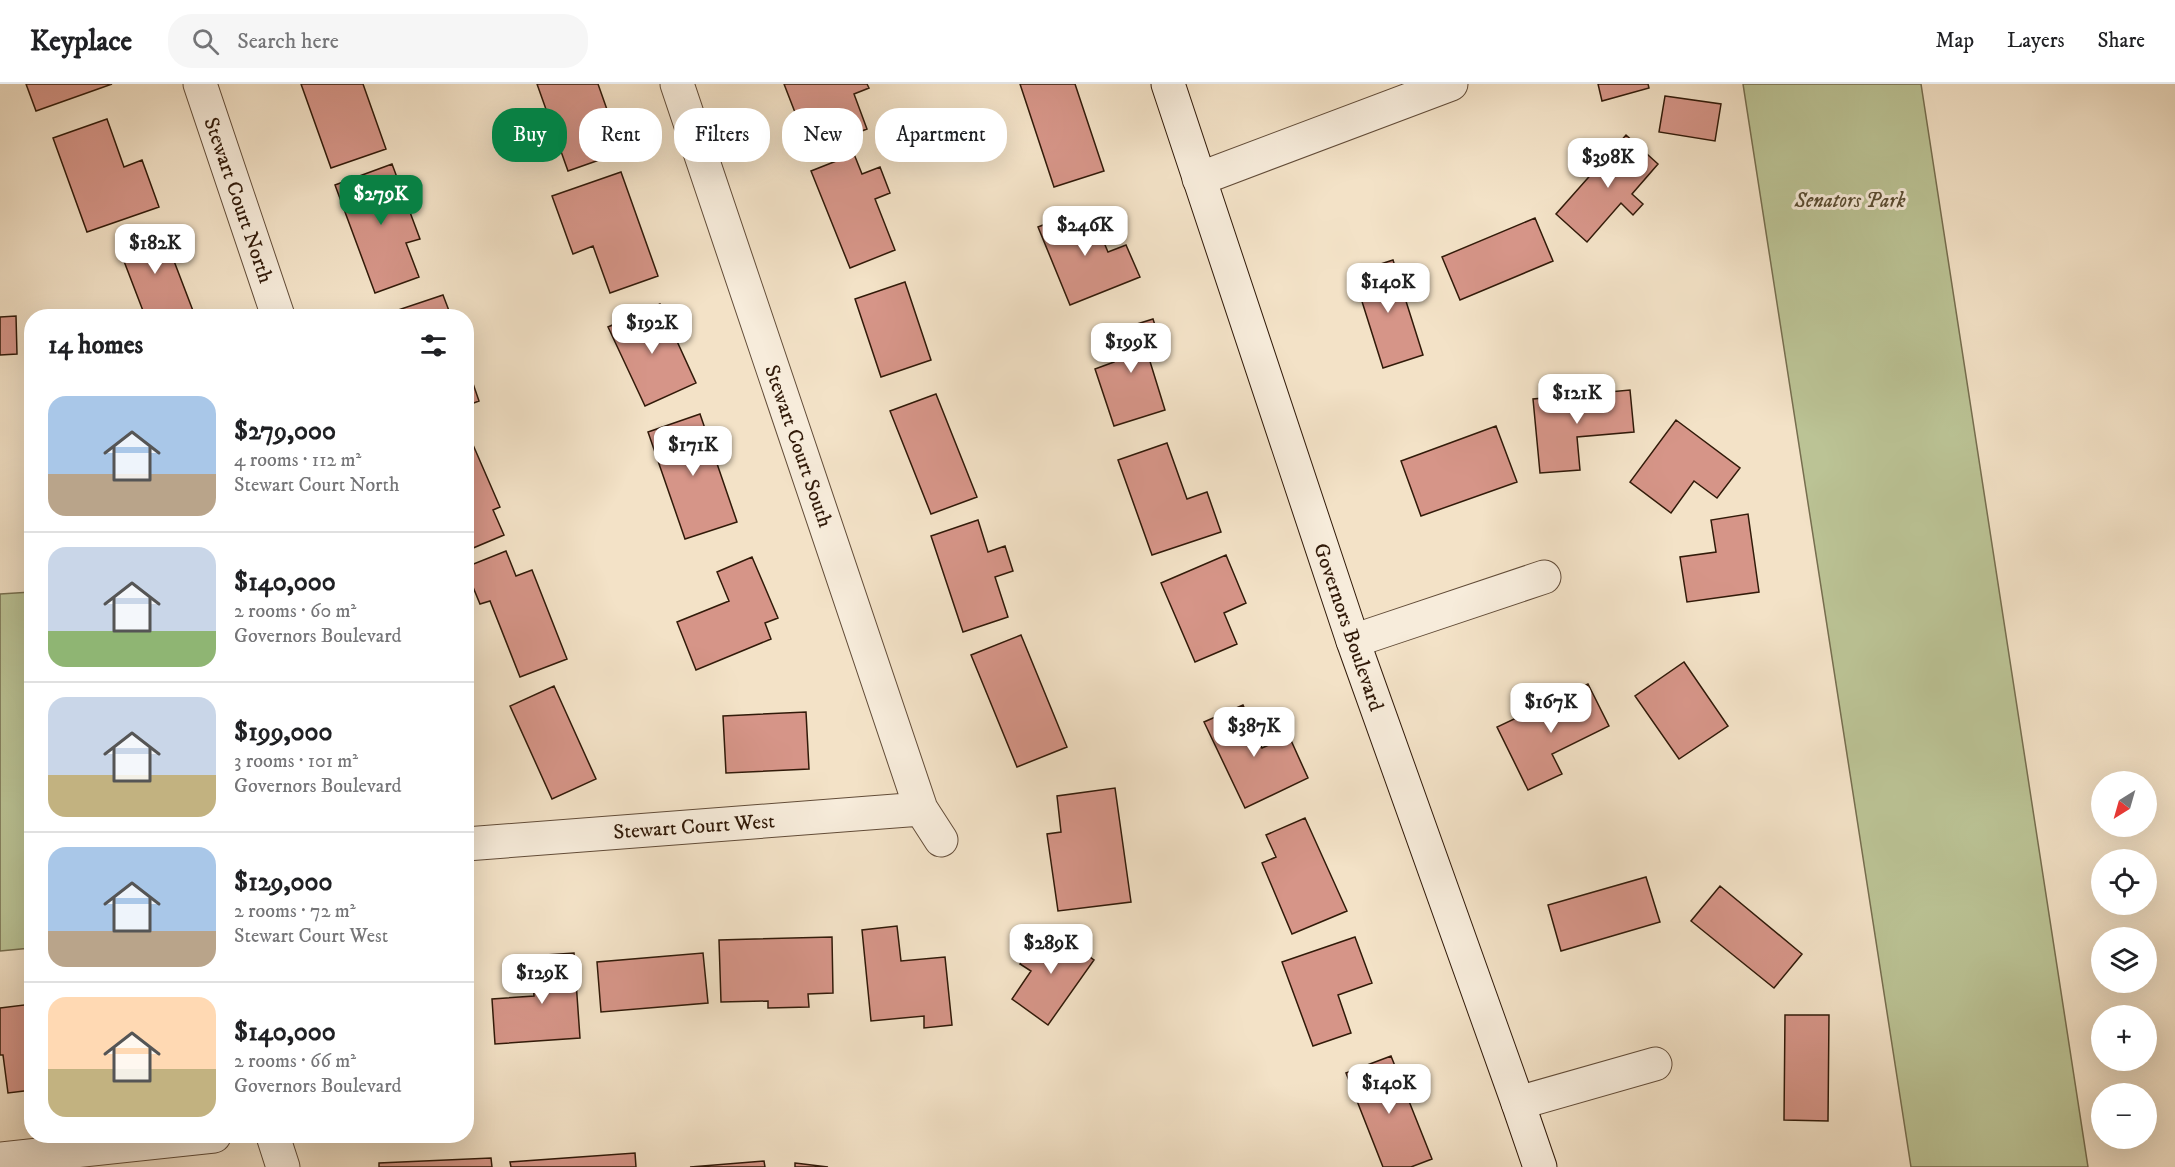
<!DOCTYPE html>
<html lang="en">
<head>
<meta charset="utf-8">
<style>
  body { margin:0; font-family:"IM FELL DW Pica",serif; background:#f6f6f6; color:#202124; height:100vh; display:flex; flex-direction:column; font-size:22px; white-space:nowrap }
  * { box-sizing:border-box; margin:0 }
  p { font-size:20px; color:#757577 }
  .icon { flex:none; width:33px; height:33px; fill:none; stroke:currentColor; stroke-width:2; stroke-linecap:round; stroke-linejoin:round }
  .map { position:relative; flex:1; overflow:hidden }
  .sheet { position:absolute; left:24px; top:225px; width:450px; height:834px; display:flex; flex-direction:column; background:#fff; border-radius:24px; box-shadow:0 6px 24px #0002 }
  .sheet>* { flex:none }
  .hud { position:absolute; left:492px; top:24px; width:570px; height:54px; display:flex; gap:12px }
  .needle { width:39px; rotate:217deg }
  .buttons { position:absolute; left:2091px; top:687px; display:grid; gap:12px }
  .buttons a { display:grid; place-items:center; width:66px; height:66px; border-radius:50%; background:#fff; box-shadow:0 6px 24px #0002; font-size:30px }
  .price { position:absolute; translate:-50% -51px; padding:0 14px; border-radius:12px; background:#fff; color:#222; font-size:20px; line-height:39px; filter:drop-shadow(0 2px 3px #0008) }
  .price::after { content:''; position:absolute; left:50%; top:36px; width:18px; height:14px; margin-left:-9px; background:inherit; clip-path:polygon(0 0,100% 0,50% 100%) }
  .price.current { background:#0b8043; color:#fff }
  ul { padding:0; list-style:none }
  li { display:flex; align-items:center; gap:18px; height:150px; padding:0 24px }
  li+li { border-top:2px solid #e0e0e0 }
  li span { display:grid; place-items:center; flex:none; width:168px; height:120px; border-radius:18px; color:#555 }
  li>.icon { margin-inline-start:auto }
  span .icon { width:72px; height:72px; fill:#fffc; stroke-width:1 }
  li b { font-size:26px }
  h2 { display:flex; justify-content:space-between; align-items:center; height:72px; padding:0 24px; font-size:26px }
  .tag { padding:0 21px; border-radius:24px; background:#fff; box-shadow:0 6px 24px #0002; font-size:21px; line-height:54px }
  .tag.current { background:#0b8043; color:#fff }
  header { display:flex; align-items:center; gap:36px; box-sizing:border-box; height:84px; padding:0 30px; background:#fff; border-bottom:2px solid #e0e0e0 }
  header strong { font-size:28px }
  nav { display:flex; gap:33px; margin-inline-start:auto; font-size:21px }
  .search { width:420px; height:54px; background:#f6f6f6; display:flex; align-items:center; gap:15px; box-sizing:border-box; padding:0 21px; border-radius:24px; color:#757577; font-size:22px }
  .map>svg:first-child { display:block }
</style>
</head>
<body>
<header>
<strong>Keyplace</strong>
<div class="search"><svg class="icon" aria-label="search" viewBox="0 0 24 24"><circle cx="10" cy="10" r="6"/><path d="M15 15l6 6"/></svg>Search here</div>
<nav><a>Map</a><a>Layers</a><a>Share</a></nav>
</header>
<div class="map">
<svg width="2175" height="1083" viewBox="0 0 2175 1083">
  <rect width="100%" height="100%" fill="#f3e2c7"/>
  <filter id="stains"><feTurbulence type="fractalNoise" baseFrequency=".00333" numOctaves="4"/><feColorMatrix values="0 0 0 0 .2 0 0 0 0 .09 0 0 0 0 .02 0 0 0 .5 -.17"/></filter>
  <radialGradient id="worn" r=".72"><stop offset=".6" stop-color="#630" stop-opacity="0"/><stop offset="1" stop-color="#630" stop-opacity=".3"/></radialGradient>
  <path fill="#bbc395" stroke="#766e4f" stroke-width="1.5" d="M1743,0h178l167,1083h-177z
    M31,508v356l-31,3v-357z"/>
  <path fill="#d69588" stroke="#311a09" stroke-width="1.5" d="M26,0h86l-76,27z
    M301,0h62l23,65 -55,19z
    M537,0h61l24,68 -54,19z
    M784,0h83l2,4 -15,6 13,35 -57,22z
    M1020,0h55l29,87 -50,16z
    M1598,0h50l1,4 -47,13z
    M1665,12l56,8 -6,37 -56,-9z
    M107,35l17,48 18,-7 17,47 -72,25 -34,-94z
    M1626,51l32,29 -26,30 11,10 -10,11 -12,-12 -34,39 -31,-28z
    M854,70l8,20 18,-7 10,26 -15,6 20,51 -45,18 -39,-97z
    M392,80l28,75 -14,4 13,34 -44,16 -40,-108z
    M621,88l37,104 -48,17 -17,-47 -20,8 -21,-58z
    M1089,123l19,45 18,-7 14,32 -70,28 -32,-78z
    M1535,134l18,43 -93,39 -18,-43z
    M161,143l34,89h-50l-28,-73z
    M1393,176l30,95 -40,13 -30,-95z
    M905,198l26,78 -50,17 -26,-78z
    M443,211l8,21h-67l-1,-1z
    M660,220l36,79 -51,23 -37,-79z
    M16,232l1,38 -17,1v-38z
    M1153,235l10,31 -15,5 17,55 -51,16 -19,-57 19,-7 -9,-28z
    M466,279l13,38 -13,5z
    M1630,306l4,42 -57,5 3,33 -40,3 -7,-74z
    M936,310l41,103 -46,17 -41,-103z
    M700,330l37,108 -52,17 -37,-107z
    M1676,336l64,48 -23,30 -23,-17 -23,32 -41,-31z
    M1496,342l21,56 -96,34 -20,-55z
    M467,347l33,76 -7,3 11,25 -38,16z
    M1167,359l20,56 20,-7 14,40 -69,23 -34,-95z
    M1748,430l11,78 -72,10 -7,-45 36,-5 -5,-32z
    M978,436l10,32 17,-6 8,25 -18,6 13,40 -45,15 -32,-96z
    M506,467l10,25 16,-6 35,89 -47,18 -30,-76 -10,3 -14,-34v-3z
    M1226,471l20,48 -22,10 13,31 -42,18 -34,-79z
    M752,473l26,61 -13,5 6,16 -75,31 -19,-48 52,-21 -12,-29z
    M1021,551l46,112 -50,20 -46,-112z
    M1684,578l44,64 -49,33 -44,-63z
    M1588,600l21,42 -57,28 10,20 -34,16 -31,-63z
    M554,602l42,93 -44,20 -42,-93z
    M1243,621l19,43 27,-12 19,42 -63,30 -41,-86z
    M806,628l3,57 -83,4 -3,-57z
    M1115,704l16,114 -73,9 -11,-77 14,-2 -4,-36z
    M1305,734l42,93 -55,23 -30,-71 14,-6 -10,-22z
    M1646,793l14,45 -99,29 -13,-46z
    M1720,802l82,68 -28,34 -83,-67z
    M897,842l4,35 44,-4 7,68 -28,3v-12l-53,5 -9,-91z
    M1046,843l48,33 -46,65 -36,-26 19,-28 -11,-7z
    M832,853l1,56 -25,1 1,13 -41,1v-7l-47,1 -2,-62z
    M1355,853l17,46 -34,12 13,38 -38,13 -31,-84z
    M574,869l6,85 -85,6 -3,-45 42,-3 -3,-40z
    M703,869l5,50 -107,9 -4,-50z
    M32,920v86l-24,3 -5,-38h-3v-47z
    M1785,931h44l-1,106 -44,-1z
    M1391,972l41,103 -21,8h-28l-37,-94z
    M635,1069l1,14h-125l-1,-5z
    M491,1074l1,9h-113v-4z
    M764,1077l1,6h-75z
    M795,1079l33,4h-33z"/>
  <g fill="none" stroke-linecap="round" stroke-linejoin="round">
    <g stroke="#624c38" stroke-width="35">
      <path id="minor" d="M200,0l78,232
        M677,0l244,725 20,31
        M1199,95l252,-95
        M1353,557l191,-64
        M466,760l455,-35
        M1518,1019l137,-39
        M273,1052l10,31
        M0,1075l214,-23"/>
    </g>
    <g stroke="#311a09" stroke-width="35">
      <path id="secondary" d="M1168,0l185,557 165,462 22,64"/>
    </g>
    <use href="#minor" stroke="#f7ecdb" stroke-width="33"/>
    <use href="#secondary" stroke="#f7ecdb" stroke-width="33"/>
  </g>
  <g text-anchor="middle" stroke-width="6" stroke-linejoin="round" paint-order="stroke">
    <g font-size="21" fill="#311a09" stroke="#f7ecdb">
      <text transform="translate(239 116) rotate(71)" y="7">Stewart Court North</text>
      <text transform="translate(799 362) rotate(71)" y="7">Stewart Court South</text>
      <text transform="translate(1349 543) rotate(71)" y="7">Governors Boulevard</text>
      <text transform="translate(694 742) rotate(-4)" y="7">Stewart Court West</text>
    </g>
    <g font-size="21" font-style="italic" fill="#5a4d33" stroke="#f7ecdb">
      <text x="1850" y="123">Senators Park</text>
    </g>
  </g>
  <rect width="100%" height="100%" filter="url(#stains)"/>
  <rect width="100%" height="100%" fill="url(#worn)"/>
</svg>
<div class="buttons">
<a><svg class="needle" viewBox="-14 -14 28 28"><path d="M0-13l5 13h-10z" fill="#e53935"/><path d="M0 13l5-13h-10z" fill="#757577"/></svg></a>
<a><svg class="icon" aria-label="locate" viewBox="0 0 24 24"><circle cx="12" cy="12" r="6"/><path d="M12 2v4M12 18v4M2 12h4M18 12h4"/></svg></a>
<a><svg class="icon" aria-label="layers" viewBox="0 0 24 24"><path d="M12 4l9 5-9 5-9-5zM3 14l9 5 9-5"/></svg></a>
<a>+</a>
<a>−</a>
</div>
<b class="price" style="left:1608px;top:105px">$398K</b>
<b class="price current" style="left:381px;top:142px">$279K</b>
<b class="price" style="left:1085px;top:173px">$246K</b>
<b class="price" style="left:155px;top:191px">$182K</b>
<b class="price" style="left:1388px;top:230px">$140K</b>
<b class="price" style="left:652px;top:271px">$192K</b>
<b class="price" style="left:1131px;top:290px">$199K</b>
<b class="price" style="left:1577px;top:341px">$121K</b>
<b class="price" style="left:693px;top:393px">$171K</b>
<b class="price" style="left:1551px;top:650px">$167K</b>
<b class="price" style="left:1254px;top:674px">$387K</b>
<b class="price" style="left:1051px;top:891px">$289K</b>
<b class="price" style="left:542px;top:921px">$129K</b>
<b class="price" style="left:1389px;top:1031px">$140K</b>
<div class="hud">
<a class="tag current">Buy</a>
<a class="tag">Rent</a>
<a class="tag">Filters</a>
<a class="tag">New</a>
<a class="tag">Apartment</a>
</div>
<section class="sheet">
<h2>14 homes<svg class="icon" aria-label="filters" viewBox="0 0 24 24"><path d="M4 7h16M4 17h16"/><circle cx="9" cy="7" r="2"/><circle cx="15" cy="17" r="2"/></svg></h2>
<ul>
<li><span style="background:linear-gradient(#a9c7e8 65%,#b9a48a 0)"><svg class="icon" aria-label="home" viewBox="0 0 24 24"><path d="M3 11l9-7 9 7M6 9v11h12V9"/></svg></span><div><b>$279,000</b><p>4 rooms · 112 m²</p><p>Stewart Court North</p></div></li>
<li><span style="background:linear-gradient(#c9d6e8 70%,#8fb573 0)"><svg class="icon" aria-label="home" viewBox="0 0 24 24"><path d="M3 11l9-7 9 7M6 9v11h12V9"/></svg></span><div><b>$140,000</b><p>2 rooms · 60 m²</p><p>Governors Boulevard</p></div></li>
<li><span style="background:linear-gradient(#c9d6e8 65%,#c2b280 0)"><svg class="icon" aria-label="home" viewBox="0 0 24 24"><path d="M3 11l9-7 9 7M6 9v11h12V9"/></svg></span><div><b>$199,000</b><p>3 rooms · 101 m²</p><p>Governors Boulevard</p></div></li>
<li><span style="background:linear-gradient(#a9c7e8 70%,#b9a48a 0)"><svg class="icon" aria-label="home" viewBox="0 0 24 24"><path d="M3 11l9-7 9 7M6 9v11h12V9"/></svg></span><div><b>$129,000</b><p>2 rooms · 72 m²</p><p>Stewart Court West</p></div></li>
<li><span style="background:linear-gradient(#ffd9b3 60%,#c2b280 0)"><svg class="icon" aria-label="home" viewBox="0 0 24 24"><path d="M3 11l9-7 9 7M6 9v11h12V9"/></svg></span><div><b>$140,000</b><p>2 rooms · 66 m²</p><p>Governors Boulevard</p></div></li>
</ul>
</section>
</div>
</body>
</html>
